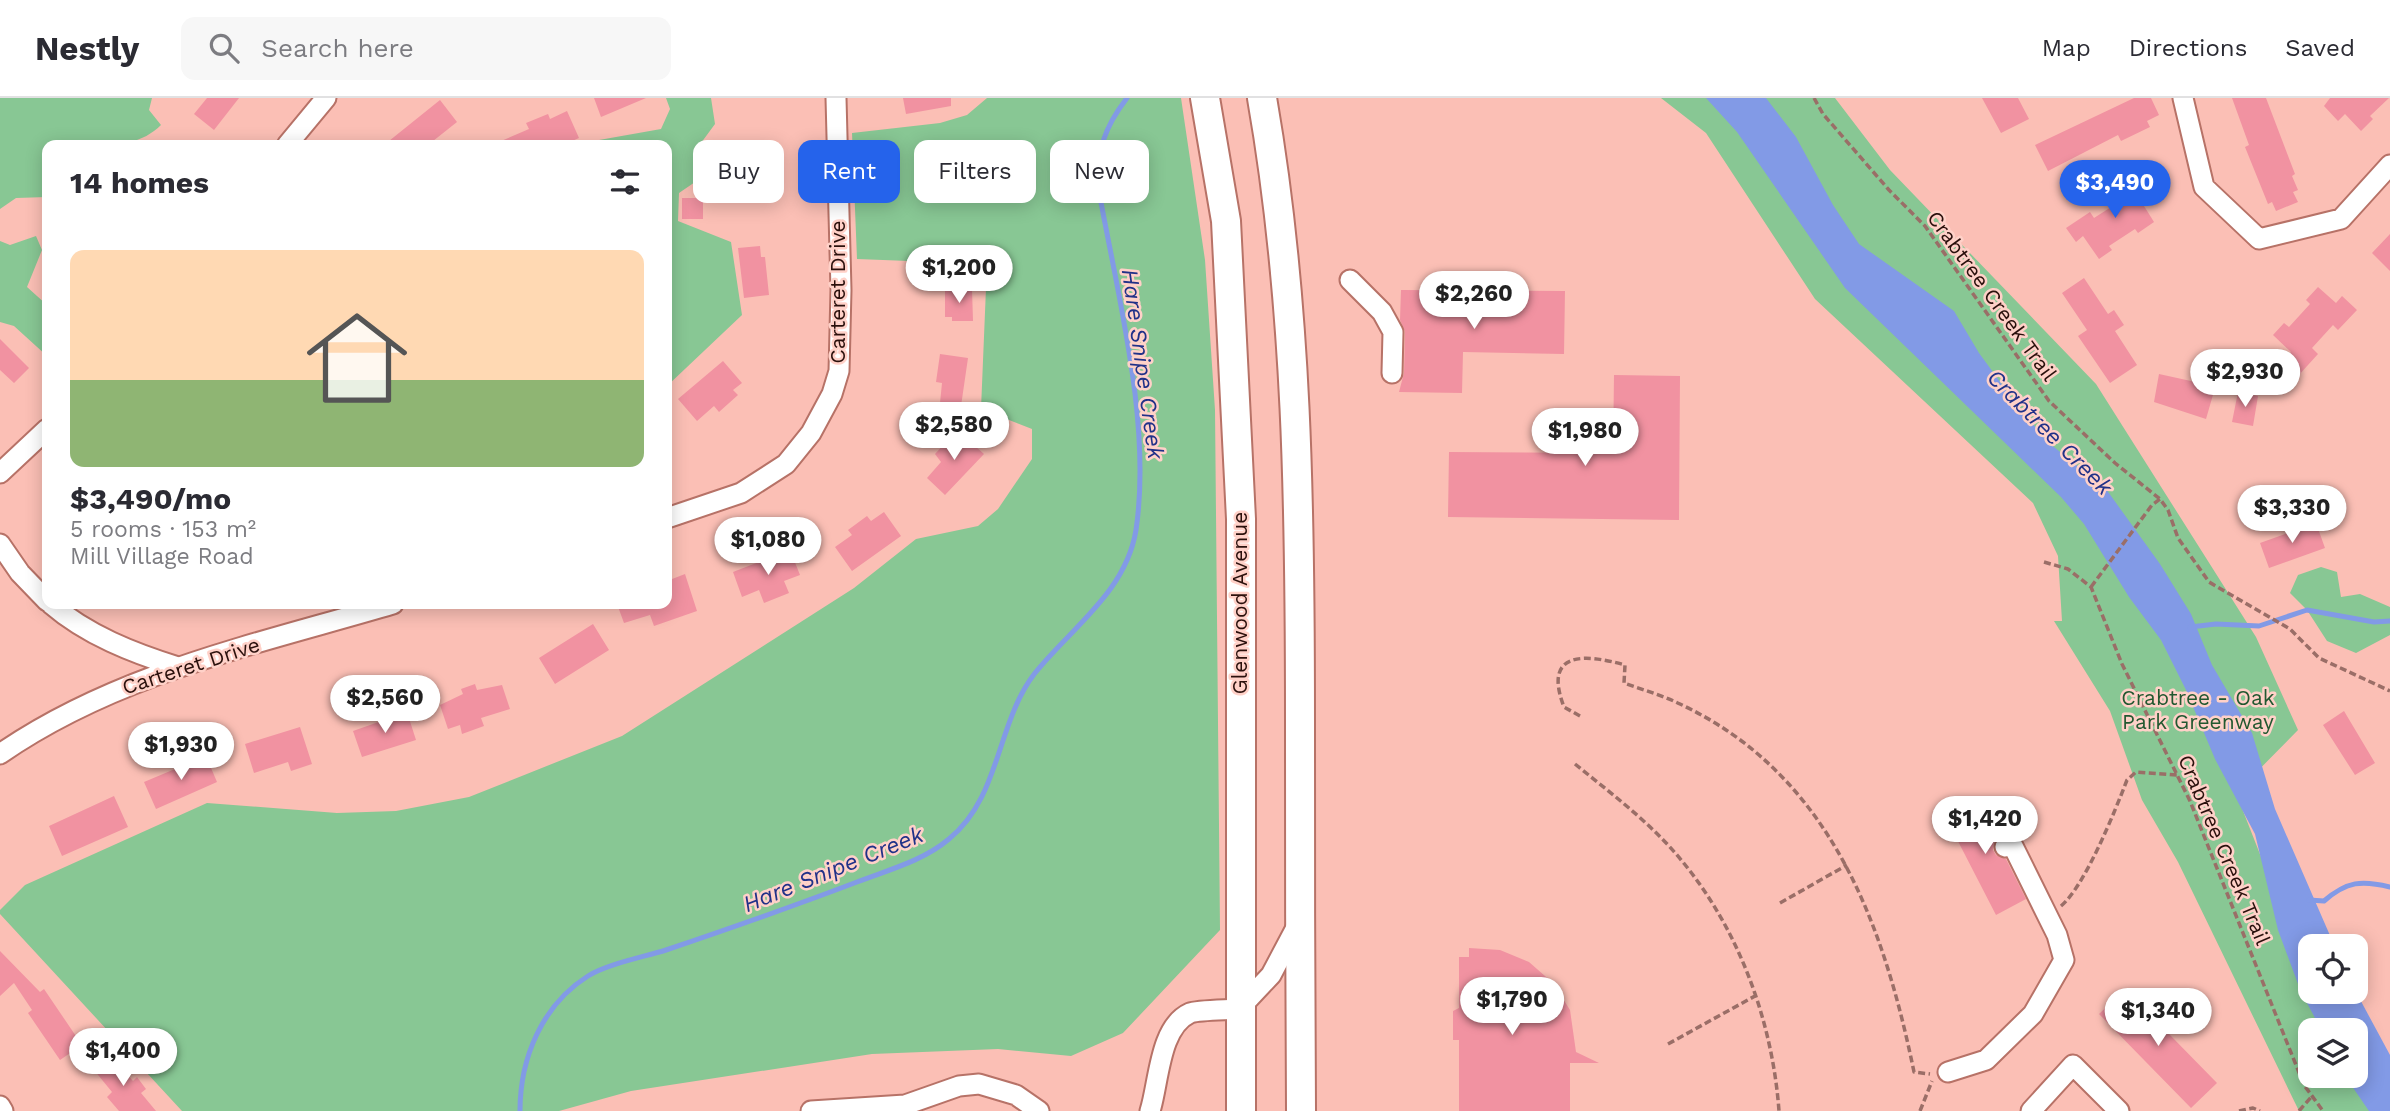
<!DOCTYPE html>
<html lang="en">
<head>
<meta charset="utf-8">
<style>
  body { margin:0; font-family:"Work Sans",sans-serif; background:#f7f7f7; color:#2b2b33; height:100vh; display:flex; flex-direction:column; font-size:26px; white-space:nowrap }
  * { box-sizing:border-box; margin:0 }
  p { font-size:23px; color:#7c7c81 }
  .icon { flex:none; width:38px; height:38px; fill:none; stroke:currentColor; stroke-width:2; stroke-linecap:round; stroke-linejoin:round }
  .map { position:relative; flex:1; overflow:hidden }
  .details { position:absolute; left:42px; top:42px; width:630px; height:469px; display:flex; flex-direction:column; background:#fff; border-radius:14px; box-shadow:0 4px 18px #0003 }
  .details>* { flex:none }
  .top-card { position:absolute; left:693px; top:42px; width:665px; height:63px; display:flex; gap:14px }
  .tools { position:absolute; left:2298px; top:836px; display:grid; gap:14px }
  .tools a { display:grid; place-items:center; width:70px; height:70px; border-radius:14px; background:#fff; box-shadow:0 4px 18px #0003; font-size:35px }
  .price { position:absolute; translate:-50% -60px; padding:0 16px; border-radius:24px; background:#fff; color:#222; font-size:23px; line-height:46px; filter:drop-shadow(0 2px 4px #0008) }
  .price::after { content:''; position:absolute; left:50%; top:42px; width:21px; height:16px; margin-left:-10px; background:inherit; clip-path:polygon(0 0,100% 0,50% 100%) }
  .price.current { background:#2563eb; color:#fff }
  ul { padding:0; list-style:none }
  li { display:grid; align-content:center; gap:14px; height:371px; padding:0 28px }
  li span { display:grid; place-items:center; height:217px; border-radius:14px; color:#555 }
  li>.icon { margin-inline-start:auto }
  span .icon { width:126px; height:126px; fill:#fffc; stroke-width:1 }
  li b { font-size:30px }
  h2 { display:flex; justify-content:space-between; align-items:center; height:84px; padding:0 28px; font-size:30px }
  .tag { padding:0 24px; border-radius:14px; background:#fff; box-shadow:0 4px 18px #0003; font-size:24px; line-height:63px }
  .tag.current { background:#2563eb; color:#fff }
  header { display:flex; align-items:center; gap:42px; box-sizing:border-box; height:98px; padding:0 35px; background:#fff; border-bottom:2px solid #e1e1e2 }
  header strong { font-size:33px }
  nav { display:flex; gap:38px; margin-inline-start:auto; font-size:24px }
  .search { width:490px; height:63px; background:#f7f7f7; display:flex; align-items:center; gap:18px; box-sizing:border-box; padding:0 24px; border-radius:14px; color:#7c7c81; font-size:26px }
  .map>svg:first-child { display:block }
</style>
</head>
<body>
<header>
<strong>Nestly</strong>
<div class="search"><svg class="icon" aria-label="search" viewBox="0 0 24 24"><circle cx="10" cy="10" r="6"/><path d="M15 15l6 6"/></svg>Search here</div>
<nav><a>Map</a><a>Directions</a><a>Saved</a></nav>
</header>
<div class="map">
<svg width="2390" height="1013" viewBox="0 0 2390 1013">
  <rect width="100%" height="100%" fill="#fbbfb5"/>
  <path fill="#88c794" d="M0,0h152l-3,12 12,15c-29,29 -76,20 -114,20v52l-31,1 -16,11z
    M666,0h45l4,26 -14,19 -3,37 -19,13 -1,28 53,21 11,73 -75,71v-241h-96l90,-16 9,-20z
    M987,0h194l24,162 10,150 5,520 -97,103 -52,23 -73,-7 -126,5 -241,37 -72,20h-377l-182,-197v-4l25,-25 182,-82 130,10 59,-2 73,-14 153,-61 232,-148 62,-49 62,-13 20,-17 34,-50v-30l-51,-20 6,-145 -130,-5 -5,-126 88,-10 27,-8z
    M1661,0h174l55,72 206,214 160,253 42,93 -62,63 58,148 16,51 32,39h-32v45h46l29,35h-86l-121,-249 -36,-62 -32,-89 -56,-90h8l-4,-65 -25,-53 -218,-204 -109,-166z
    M36,138l6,14 -15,37 20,18v51l-33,-30 -14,-4v-81l10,4z
    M2321,469l16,5 4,25 19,-3 30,13v28l-34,18 -29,-12 -20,-31 -17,-17 8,-18z"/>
  <path fill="#829ae6" d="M1706,0h60l30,39 37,68 26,39 95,67 25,42 41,56 29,34 57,46 54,75 31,50 21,51 40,68 23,76 60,138h-25v45h46l34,63v56h-21l-24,-35h11v-45h-34l-21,-39 -23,-62 -23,-96 -40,-75 -29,-69 -25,-50 -32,-43 -45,-73 -23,-27 -216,-209 -108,-156z"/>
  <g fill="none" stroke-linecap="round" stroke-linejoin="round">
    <path stroke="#829ae6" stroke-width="5" d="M2190,529l26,-3 43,2 48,-16 67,12 16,-1
      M2309,802l15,1c23,-20 38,-21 66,-14
      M520,1013c0,-53 22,-106 68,-135 19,-12 56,-19 78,-26 65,-22 128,-44 191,-68 31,-12 66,-21 92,-43 52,-42 47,-116 86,-166 36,-45 91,-81 101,-143 16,-107 -19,-237 -38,-344 0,-38 6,-58 29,-88"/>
  </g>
  <path fill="#f192a1" d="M207,0h32l-25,32 -20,-16z
    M594,0h52l-45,19z
    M903,0h48v8l-45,8z
    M1982,0h36l11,21 -28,14z
    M2134,0h17l8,17 -12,6 3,6 -29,14 -3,-6 -70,36 -13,-26z
    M2232,0h34l29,76 -3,2 6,14 -5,2 5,10 -22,9 -4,-9 -4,2 -23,-57 4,-2z
    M2330,0h59l-19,18 3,3 -12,12 -16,-17 -7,7 -14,-15z
    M440,2l17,22 -29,23h-44z
    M567,13l12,27 -16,7h-71l37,-16 -3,-6 22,-9 2,5z
    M710,51l32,1 -1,33h-7v18l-26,-1z
    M2141,81l13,20 -10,7 10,16 -16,11 -3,-4 -26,17 3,4 -13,9 -16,-23 -7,6 -10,-14 24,-16 4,6 25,-16 -4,-5z
    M682,100h21v21h-21z
    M2390,136v37l-18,-18z
    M760,148l1,11h4l4,38 -25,3 -6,-50z
    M2084,180l24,36 6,-4 10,15 -9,6 22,34 -27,18 -32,-47 9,-6 -25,-37z
    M2318,189l18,16 6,-7 15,14 -19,20 -5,-5 -21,23 6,6 -20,22 -15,-14 8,-10 -18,-17 11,-12 5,4 21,-23 -4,-4z
    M945,191h27l1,32h-21v-4h-7z
    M1401,192l164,1 -1,63 -101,-2 -1,41 -63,-1 5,-19 1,-41 -5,-12z
    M0,241l29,29 -15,15 -14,-13z
    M940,256l28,4 -7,48 -21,-3 2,-20 -6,-1z
    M723,263l19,22 -9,7 5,5 -19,17 -5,-6 -17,15 -19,-22z
    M2159,276l41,9 1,-6 16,4 -11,38 -52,-17z
    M1614,277l66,1 -1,144 -231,-3 1,-65 164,1z
    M2238,294l20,4 -5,30 -21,-4z
    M957,332l27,24 -39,41 -18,-17 14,-16 -6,-8z
    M884,414l17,24 -49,35 -17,-24 17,-12 -4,-5 19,-14 4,5z
    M2316,425l9,25 -56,20 -9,-25z
    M790,452l10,25 -16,6 5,12 -25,10 -5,-13 -17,7 -9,-25z
    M685,476l12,37 -43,15 -4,-11 -26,8 -7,-19h50v-23z
    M593,526l16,26 -54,34 -16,-26z
    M475,586l2,6 25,-5 8,24 -29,9 3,8 -22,8 -2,-9 -12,4 -8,-24 23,-11 -2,-5z
    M2344,613l31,52 -20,12 -32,-50z
    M407,614l9,28 -54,17 -9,-26z
    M300,629l12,37 -21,7 -3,-9 -34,11 -9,-29z
    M206,658l11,26 -61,27 -12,-27z
    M114,698l14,31 -66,29 -13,-30z
    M1980,700l19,38 -5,6 -1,8 3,5 10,4 20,40 -30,16 -51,-99z
    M1469,850l31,2 29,12 24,21 17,27 6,42 23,11h-29v48h-111v-71h-6v-29l6,-3v-51h10z
    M0,853l40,41 4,-3 38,56 -22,15 -32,-47 4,-3 -18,-27 -14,13z
    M2125,891l92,94 -26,25 -92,-94z
    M111,958l22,25 4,-4 9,12 -5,4 15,18h-37l-12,-14 5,-5 -18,-22z"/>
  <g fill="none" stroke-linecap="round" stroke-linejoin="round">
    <g stroke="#b77267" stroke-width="23">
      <path id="minor" d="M2183,0l21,89 55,52 82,-20 49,-54
        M287,47l39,-47
        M1350,182l32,32 11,20 -1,41
        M0,375l47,-44
        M667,420l74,-25 45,-29 25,-31 21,-39 7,-23 2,-81 -5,-192
        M0,446l20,29 27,28
        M51,506c36,31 82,49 127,63
        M0,656c117,-81 258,-110 393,-150
        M1948,974l38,-12 47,-46 31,-54 -7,-25 -46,-93 -6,5
        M0,1008l3,5
        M811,1013l94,-6 54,-19 20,-2 37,11 23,16
        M1150,1013c9,-28 9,-84 40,-98 8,-3 38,-3 49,-4l32,-34 27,-51
        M2031,1013l42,-46 46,46"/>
    </g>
    <g stroke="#b77267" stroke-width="32">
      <path id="highway" d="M1205,0l21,123 15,298v592
        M1262,0c36,205 38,414 38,622 0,130 0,261 1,391"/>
    </g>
    <path stroke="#9a6e67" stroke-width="3.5" stroke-dasharray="7 3.5" stroke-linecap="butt" d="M1814,0l9,16 66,76 36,36 124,175 66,62 45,36 8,11 10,28 31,44 81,47 29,29 71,33
      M2044,464l24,7 23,18 31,77 68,137 114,284 19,26
      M2091,489l61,-82 8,-6
      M1580,618l-16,-9c-22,-57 22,-53 61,-42l-1,18c19,7 38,12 56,21 149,70 203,217 234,368l16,2
      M1575,666c32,26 65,51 93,81 66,71 104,170 111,266
      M1780,805l67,-38
      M2061,808c24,-20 54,-95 66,-126l9,-8 41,3
      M1668,946l87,-48
      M1920,1013l12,-30
      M2239,1013l14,-3 7,3
      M2299,1013l13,-15"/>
    <use href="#minor" stroke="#fff" stroke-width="19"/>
    <use href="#highway" stroke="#fff" stroke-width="28"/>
  </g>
  <g text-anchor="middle" stroke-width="5" stroke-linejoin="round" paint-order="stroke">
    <g font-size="21" fill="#2a100c" stroke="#ffd1c8">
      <text transform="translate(838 194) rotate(-90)" y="7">Carteret Drive</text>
      <text transform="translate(1992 198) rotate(54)" y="7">Crabtree Creek Trail</text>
      <text transform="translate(1240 505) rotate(-90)" y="7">Glenwood Avenue</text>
      <text transform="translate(191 568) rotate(-18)" y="7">Carteret Drive</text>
      <text transform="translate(2224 752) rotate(67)" y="7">Crabtree Creek Trail</text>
    </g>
    <g font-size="21" fill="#225830" stroke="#ffd1c8">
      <text x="2198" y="607">Crabtree - Oak<tspan x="2198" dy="24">Park Greenway</tspan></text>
    </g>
    <g font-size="23" font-style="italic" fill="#213188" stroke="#ffd1c8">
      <text transform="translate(1143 266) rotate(82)" y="8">Hare Snipe Creek</text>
      <text transform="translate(2050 334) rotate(45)" y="8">Crabtree Creek</text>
      <text transform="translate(833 771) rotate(-22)" y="8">Hare Snipe Creek</text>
    </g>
  </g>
</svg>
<div class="tools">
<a><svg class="icon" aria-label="locate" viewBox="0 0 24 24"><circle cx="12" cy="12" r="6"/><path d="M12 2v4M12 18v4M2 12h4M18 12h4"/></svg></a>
<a><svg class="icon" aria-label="layers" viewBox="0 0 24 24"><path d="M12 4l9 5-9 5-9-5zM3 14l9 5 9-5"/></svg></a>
</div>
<b class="price current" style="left:2115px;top:122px">$3,490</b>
<b class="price" style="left:959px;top:207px">$1,200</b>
<b class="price" style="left:1474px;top:233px">$2,260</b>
<b class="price" style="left:2245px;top:311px">$2,930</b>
<b class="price" style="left:954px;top:364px">$2,580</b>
<b class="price" style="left:1585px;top:370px">$1,980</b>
<b class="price" style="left:2292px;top:447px">$3,330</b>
<b class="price" style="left:768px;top:479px">$1,080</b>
<b class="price" style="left:385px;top:637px">$2,560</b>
<b class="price" style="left:181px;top:684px">$1,930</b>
<b class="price" style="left:1985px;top:758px">$1,420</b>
<b class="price" style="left:1512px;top:939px">$1,790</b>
<b class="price" style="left:2158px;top:950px">$1,340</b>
<b class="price" style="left:123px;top:990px">$1,400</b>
<div class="top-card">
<a class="tag">Buy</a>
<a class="tag current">Rent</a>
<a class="tag">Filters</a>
<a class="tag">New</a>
</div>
<section class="details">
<h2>14 homes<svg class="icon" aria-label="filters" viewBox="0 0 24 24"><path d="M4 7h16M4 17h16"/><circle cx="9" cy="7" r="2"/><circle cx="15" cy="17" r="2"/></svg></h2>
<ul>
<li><span style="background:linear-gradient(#ffd9b3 60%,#8fb573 0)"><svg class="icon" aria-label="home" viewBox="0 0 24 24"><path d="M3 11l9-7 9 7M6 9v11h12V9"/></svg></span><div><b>$3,490/mo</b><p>5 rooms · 153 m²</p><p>Mill Village Road</p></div></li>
</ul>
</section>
</div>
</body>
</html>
